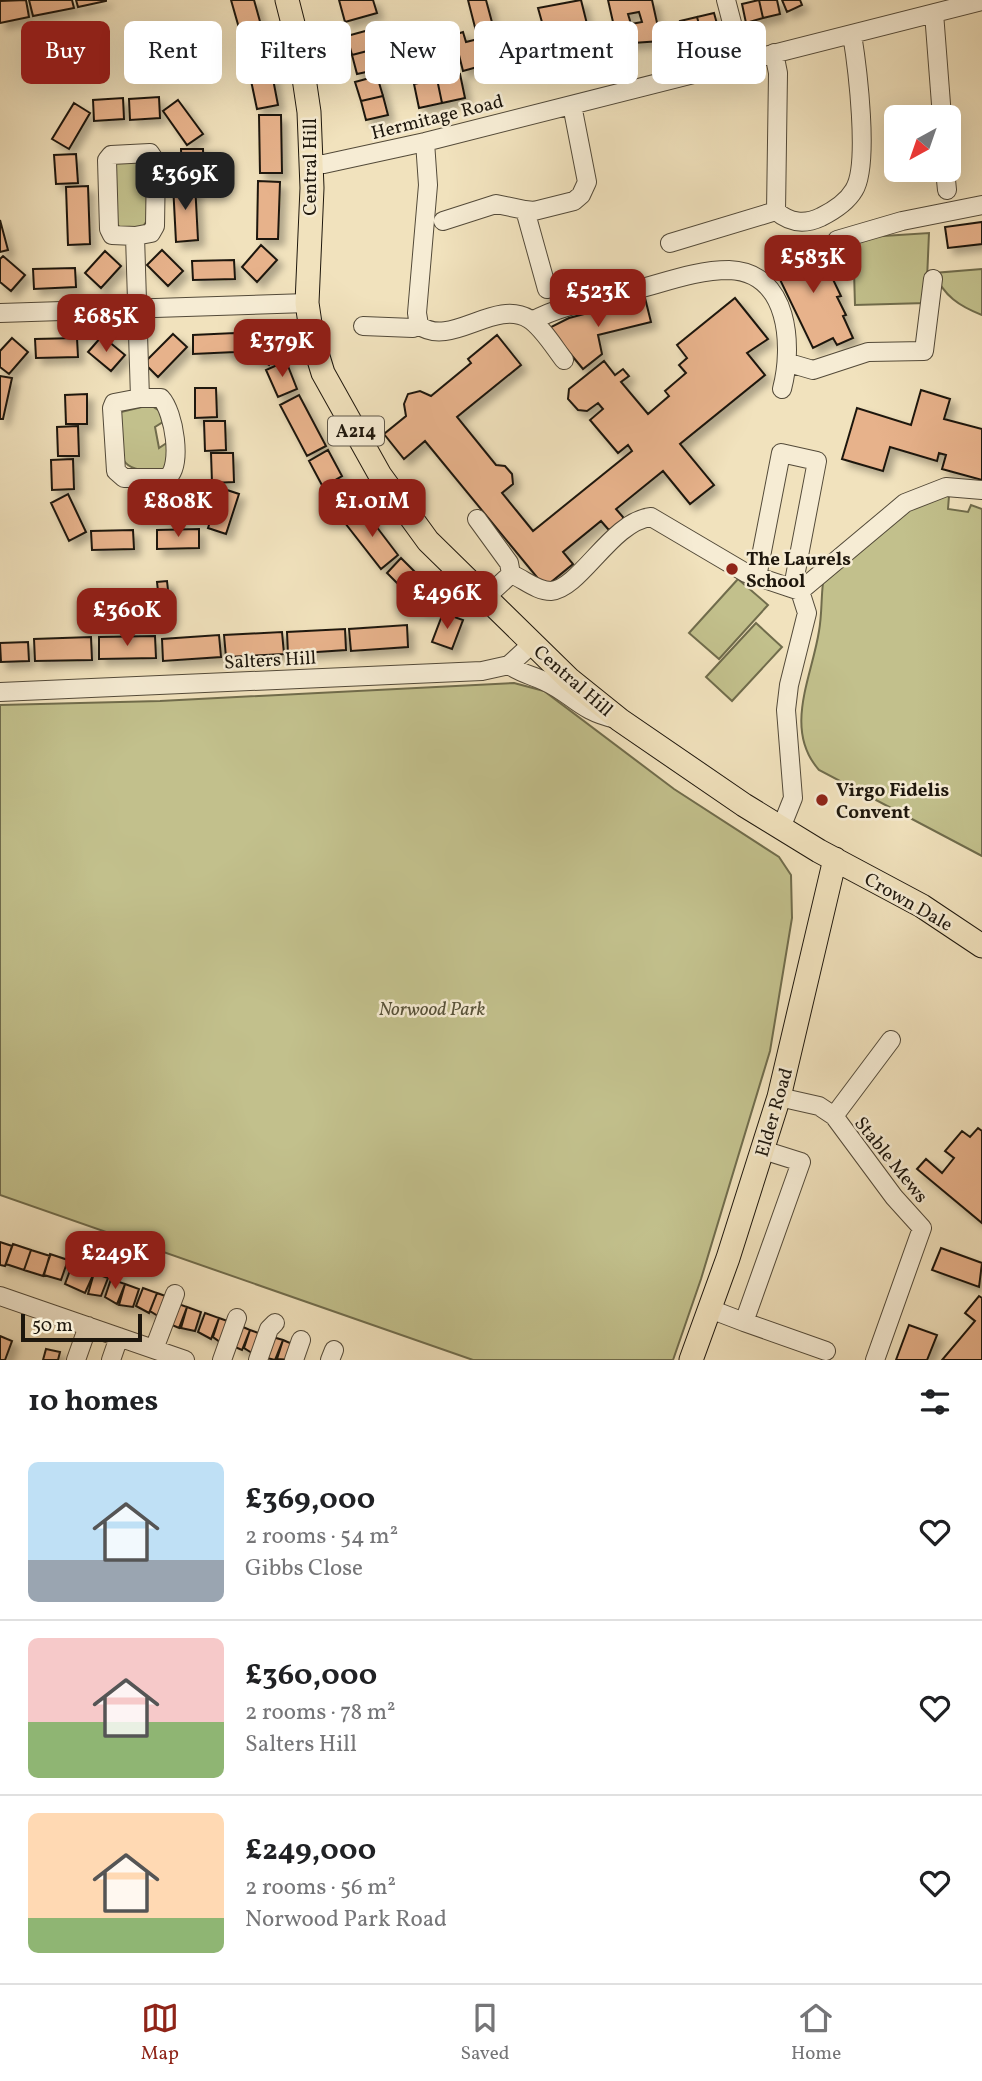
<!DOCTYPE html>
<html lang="en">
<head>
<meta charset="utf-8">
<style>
  body { margin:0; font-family:Vollkorn,serif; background:#f6f6f6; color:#202124; height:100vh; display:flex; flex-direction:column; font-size:26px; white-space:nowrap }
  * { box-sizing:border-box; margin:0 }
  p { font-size:23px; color:#757577 }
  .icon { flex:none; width:38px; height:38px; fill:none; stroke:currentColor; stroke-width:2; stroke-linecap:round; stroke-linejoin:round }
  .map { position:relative; height:1360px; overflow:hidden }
  .panel { display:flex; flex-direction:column; background:#fff; flex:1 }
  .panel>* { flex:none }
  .banner { position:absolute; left:21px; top:21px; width:942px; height:63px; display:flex; gap:14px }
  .needle { width:46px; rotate:220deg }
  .buttons { position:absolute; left:884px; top:105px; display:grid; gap:14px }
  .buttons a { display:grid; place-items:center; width:77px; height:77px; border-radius:10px; background:#fff; box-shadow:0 7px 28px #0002; font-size:35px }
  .scale { position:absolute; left:21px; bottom:18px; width:121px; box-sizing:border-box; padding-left:7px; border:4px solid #1e170d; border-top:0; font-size:19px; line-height:24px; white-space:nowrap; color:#1e170d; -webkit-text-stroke:5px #f6ecd4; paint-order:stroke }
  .price { position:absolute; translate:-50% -60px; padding:0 16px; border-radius:14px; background:#8f2418; color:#fff; font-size:23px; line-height:46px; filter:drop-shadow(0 2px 4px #0008) }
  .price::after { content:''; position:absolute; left:50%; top:42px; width:21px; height:16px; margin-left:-10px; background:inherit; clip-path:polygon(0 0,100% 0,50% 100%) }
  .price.selected { background:#222; color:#fff }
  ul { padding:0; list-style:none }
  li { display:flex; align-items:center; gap:21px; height:175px; padding:0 28px }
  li+li { border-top:2px solid #e0e0e0 }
  li span { display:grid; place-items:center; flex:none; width:196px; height:140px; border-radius:10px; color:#555 }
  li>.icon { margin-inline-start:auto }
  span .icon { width:84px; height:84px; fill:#fffc; stroke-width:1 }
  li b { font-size:30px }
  h2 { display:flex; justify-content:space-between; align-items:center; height:84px; padding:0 28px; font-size:30px }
  .pill { padding:0 24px; border-radius:10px; background:#fff; box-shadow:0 7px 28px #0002; font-size:24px; line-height:63px }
  .pill.selected { background:#8f2418; color:#fff }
  .menu { display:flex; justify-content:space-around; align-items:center; height:98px; border-top:2px solid #e0e0e0; background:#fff; font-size:19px; color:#757577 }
  .menu a { display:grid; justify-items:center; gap:4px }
  .menu .selected { color:#8f2418 }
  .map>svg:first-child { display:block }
</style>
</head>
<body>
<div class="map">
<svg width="982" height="1360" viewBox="0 0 982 1360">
  <defs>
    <filter id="shadow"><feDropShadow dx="6" dy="6" stdDeviation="3.5" flood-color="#0004"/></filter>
  </defs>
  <rect width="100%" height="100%" fill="#f1e2bd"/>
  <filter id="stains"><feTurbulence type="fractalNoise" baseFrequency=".00286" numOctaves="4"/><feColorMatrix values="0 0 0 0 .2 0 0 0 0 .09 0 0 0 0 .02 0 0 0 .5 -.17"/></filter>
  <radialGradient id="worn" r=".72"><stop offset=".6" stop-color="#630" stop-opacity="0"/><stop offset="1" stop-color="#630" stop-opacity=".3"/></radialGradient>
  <path fill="#c2c08c" stroke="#706c4c" stroke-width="2" d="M144,161l3,7 2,50 -8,11 -21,-2 -5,-4 1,-61z
    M929,233l-3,70 -71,2 -2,-67z
    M982,269v46c-23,-9 -38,-19 -48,-42z
    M150,405l13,8 3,7 -11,7 4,21 9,-6v30c-55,-1 -48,-11 -47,-60z
    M943,496h6l-1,13 20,3 3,-7 11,4v347l-163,-86c-36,-41 -7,-93 0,-139 3,-16 2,-32 4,-48l90,-76z
    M738,579l30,26 -49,54 -30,-26z
    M756,623l26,24 -50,54 -26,-24z
    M514,683l30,8 130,98 105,68 12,18 1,43 -22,133 -69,228 -28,81h-200l-473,-165v-490l160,-4z"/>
  <path fill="#e7b28b" stroke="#1e170d" stroke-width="2" fill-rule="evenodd" filter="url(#shadow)" d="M26,0l3,17 -29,6v-22z
    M29,0h43l2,8 -41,8z
    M76,0h30v1l-28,6z
    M231,0h23l12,43 -21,6z
    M339,0h34l4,13 -32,9z
    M468,0h18l7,26 4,-1 2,8 22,-6 4,16 -12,3 1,3 33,-9 -9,-32 43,-8 6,24 -13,4 2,6 13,-3 3,12 -84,23 -2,-7 -43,12 -9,-36 9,-3 3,10 12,-3z
    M608,0h44l9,41 -43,3zM639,12l3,10 -11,2 -3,-10z
    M759,0h18l3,14 -17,4z
    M759,0l4,18 -17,5 -4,-19z
    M782,0h18l2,5 -15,7z
    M714,13l5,18 -17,4 -5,-18z
    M697,17l5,18 -17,4 -5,-18z
    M369,30l6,19 -23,6 -5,-19z
    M267,48l11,57 -21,4 -12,-57z
    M375,49l5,20 -23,5 -5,-19z
    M460,74l5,24 -23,5 -5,-24z
    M377,76l6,20 -22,5 -6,-19z
    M437,79l5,24 -23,5 -5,-24z
    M383,96l5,19 -22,5 -5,-19z
    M159,97l1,21 -30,2 -1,-21z
    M123,98l1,21 -30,2 -1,-21z
    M178,100l25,34 -16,11 -24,-34z
    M74,103l16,10 -21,36 -17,-10z
    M259,115h22l1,58h-22z
    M181,149h22l1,29 -22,1z
    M76,154l2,29 -22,1 -2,-29z
    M258,181l22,1 -2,57h-21z
    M195,183l3,57 -22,2 -3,-58z
    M88,186l2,58 -22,1 -2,-58z
    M0,220l8,30 -8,2z
    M982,222v22l-34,4 -3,-21z
    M814,240l27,56 -4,1 9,18 -3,1 10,22 -16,7 -4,-7 -20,10 -42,-87z
    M261,245l16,15 -20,22 -15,-15z
    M162,250l21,21 -15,15 -21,-21z
    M105,251l16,15 -20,22 -16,-15z
    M3,256l22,19 -14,16 -11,-9v-23z
    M234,260l1,19 -42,1 -1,-19z
    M75,268l1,19 -42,2 -1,-20z
    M645,298l6,24 -53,13 4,19 -19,15 -34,-41 20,-10z
    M735,298l33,41 -21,14 18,22 -85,69 34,41 -24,19 -27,-33 -47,38 7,8 -1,9 -6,4 -8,-1 -7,-8 -38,31 10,12 -28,23 -120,-146 -21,18 -20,-25 22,-18 -2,-12 4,-10 12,-3 11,5 40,-33 -3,-4 29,-24 24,30 -64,52 39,48 9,1 7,8 1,10 -11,9 31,38 99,-80 -4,-6 -10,8 -28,-33 13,-11 -5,-6 -11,8 -9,-1 -10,-11 1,-10 35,-28 11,14 8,-6 6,7 -8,6 27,32 21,-18 -4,-5 21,-18 -7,-8 8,-7 -10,-13z
    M254,331l26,15 -11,19 -26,-15z
    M235,333v19l-42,2v-19z
    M173,334l14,13 -29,30 -14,-14z
    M102,336l23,19 -14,16 -23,-19z
    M12,338l16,14 -19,22 -9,-7v-16z
    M77,338l1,19 -42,1 -1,-19z
    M286,361l11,28 -19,8 -12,-27z
    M0,376l12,2 -9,41h-3z
    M195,388h21l1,29 -22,1z
    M921,390l29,9 -6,20 38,10v51l-40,-11 4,-14 -7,-2 -2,8 -47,-14 -7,24 -41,-12 15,-51 54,17z
    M87,394v30h-21l-1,-29z
    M299,395l27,51 -19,10 -27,-51z
    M204,421h21l1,29 -21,1z
    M78,426l1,30h-21l-1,-29z
    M328,450l14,26 -19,11 -14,-26z
    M211,453h22l1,29 -22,1z
    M73,459l1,30 -22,1 -1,-30z
    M345,481l15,25 -18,11 -15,-25z
    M221,488l18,6 -13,40 -18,-6z
    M68,494l18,38 -17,9 -18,-38z
    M363,509l35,46 -17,14 -36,-46z
    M199,529v19l-42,1v-19z
    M133,530l1,19 -42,1 -1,-19z
    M401,558l39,39 -15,14 -38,-38z
    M167,581l1,9 -10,1 -1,-9z
    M443,613l20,7 -11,29 -20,-7z
    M407,625l1,22 -57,4 -2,-22z
    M345,629l1,21 -58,4 -1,-22z
    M282,632l2,22 -58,3 -2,-22z
    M219,635l2,22 -58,4 -1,-22z
    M155,636l1,22 -57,1v-22z
    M91,637l1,23 -57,1 -1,-22z
    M28,642l1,19 -28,1 -1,-19z
    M978,1128l4,3v92l-65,-54 9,-10 16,14 12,-15 -9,-7 17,-20 8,6z
    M0,1242l12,4 -7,20 -5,-1z
    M13,1244l18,6 -7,20 -18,-6z
    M941,1248l41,15 -3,24 -47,-17z
    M31,1250l19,6 -7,20 -19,-6z
    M50,1254l18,6 -7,20 -17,-5z
    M72,1265l22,8 -9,20 -20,-9z
    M94,1273l14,5 -7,18 -13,-2z
    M111,1279l14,5 -8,20 -12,-7z
    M125,1284l14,5 -6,18 -14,-2z
    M143,1288l14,5 -8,20 -13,-7z
    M157,1293l14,5 -13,18 -8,-5z
    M979,1296l3,2v62h-40l33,-39 -10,-8z
    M173,1302l14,5 -8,21 -7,-3z
    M187,1307l14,5 -6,19 -14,-3z
    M205,1313l14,5 -8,21 -13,-7z
    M219,1318l14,5 -13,19 -7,-5z
    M236,1324l14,6 -8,20 -7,-3z
    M909,1325l28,10 -10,25h-31z
    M250,1330l14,5 -12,18 -8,-5z
    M0,1336l12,5 -7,19h-5z
    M269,1336l14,4 -8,20 -8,-2z
    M283,1340l14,6 -5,14 -15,-1z
    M46,1349l14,3 -2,8h-15z"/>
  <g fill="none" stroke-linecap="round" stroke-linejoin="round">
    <g stroke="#534a39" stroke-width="20">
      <path id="minor" d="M726,0l16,61
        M934,13l8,104
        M774,53l4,20 -2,138c14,12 28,14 45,6 12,-6 26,-15 33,-27 16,-25 3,-125 -2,-156
        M425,142l3,43 -11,128 2,12c31,24 76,-27 110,-6 13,8 25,28 35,41
        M311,164h13l101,-22 557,-141
        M945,170l2,20
        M443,221l53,-17 29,6
        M135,236l16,-3 4,-7 1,-64 -6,-9 -39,2 -4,5 2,69 3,6 23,1 5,162h21c13,14 22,68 6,80h-43l-8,-7 -4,-63 2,-5 26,-5
        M837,240l65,-19 80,-16
        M670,243l106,-32
        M547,289l-22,-79 9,1 40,-10 7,-6 6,-13 -15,-77
        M0,313l307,-10
        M532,321c31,-17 69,-22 103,-31 31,-8 62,-20 94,-20 61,2 64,77 53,119
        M363,326l50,2 6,-3
        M789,363l24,7 55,-18 56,-1 9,-72
        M477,519l32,44 2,11
        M757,577l24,-124 36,8 -24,126
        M800,591l105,-88 41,-16 36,3
        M485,598l26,-24c13,5 25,17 40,17 29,-2 61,-70 100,-74l95,56 54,18 7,22 -18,72 -3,25 7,88 -12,30
        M509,665c11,8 22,10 35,16 29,13 35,30 72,38
        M0,692l482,-21 27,-6 23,-21
        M779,1097l40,9 15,10 60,81 28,31 -47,132
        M834,1116l57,-76
        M0,1296l185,64
        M710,1309l34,13 57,-160 -38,-12
        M744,1322l82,29
        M154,1349l21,-55
        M76,1360l12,-34
        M111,1360l8,-23
        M222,1360l15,-42
        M258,1360l11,-31 6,-6
        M294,1360l7,-20
        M330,1360l4,-10"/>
    </g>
    <g stroke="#1e170d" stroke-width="25">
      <path id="major" d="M287,0l13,51 9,61 3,76 -5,115 5,34 11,36 57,102 48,66 141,138 51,41 124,85 75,46 103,55 60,40
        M691,1360l37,-102 51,-161 56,-238"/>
    </g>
    <use href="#minor" stroke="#f6ecd4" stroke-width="18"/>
    <use href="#major" stroke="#f1e2bd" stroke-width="23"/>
  </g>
  <g fill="#8f2418" stroke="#f6ecd4" stroke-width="2.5">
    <circle cx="732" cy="569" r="7"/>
    <circle cx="822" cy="800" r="7"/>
  </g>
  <g text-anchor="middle" stroke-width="5" stroke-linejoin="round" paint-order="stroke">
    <rect fill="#f6ecd4" stroke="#5f5749" stroke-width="2" x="328" y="416.5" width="56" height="29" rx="5"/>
    <g font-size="18" font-weight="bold" fill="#1e170d">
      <text x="356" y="437">A214</text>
    </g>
    <g font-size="19" fill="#1e170d" stroke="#f6ecd4">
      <text transform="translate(437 116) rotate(-14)" y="7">Hermitage Road</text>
      <text transform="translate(309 167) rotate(-90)" y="7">Central Hill</text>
      <text transform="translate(270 659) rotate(-3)" y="7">Salters Hill</text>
      <text transform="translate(574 680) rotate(41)" y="7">Central Hill</text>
      <text transform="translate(909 901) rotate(30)" y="7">Crown Dale</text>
      <text transform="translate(773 1112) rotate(-74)" y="7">Elder Road</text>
      <text transform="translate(892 1159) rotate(51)" y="7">Stable Mews</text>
    </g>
    <g font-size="19" font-weight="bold" fill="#1e170d" stroke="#f6ecd4" text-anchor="start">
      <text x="746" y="565">The Laurels<tspan x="746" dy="22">School</tspan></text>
      <text x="836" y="796">Virgo Fidelis<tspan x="836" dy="22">Convent</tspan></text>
    </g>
    <g font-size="19" font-style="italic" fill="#575239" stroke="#f6ecd4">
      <text x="432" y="1015">Norwood Park</text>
    </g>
  </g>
  <rect width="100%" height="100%" filter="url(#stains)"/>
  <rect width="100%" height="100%" fill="url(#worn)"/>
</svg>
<div class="buttons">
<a><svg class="needle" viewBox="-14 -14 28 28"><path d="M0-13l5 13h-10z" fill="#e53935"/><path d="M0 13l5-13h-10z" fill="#757577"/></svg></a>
</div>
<div class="scale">50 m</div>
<b class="price selected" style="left:185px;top:212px">£369K</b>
<b class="price" style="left:813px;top:295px">£583K</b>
<b class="price" style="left:598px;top:329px">£523K</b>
<b class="price" style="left:106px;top:354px">£685K</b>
<b class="price" style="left:282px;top:379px">£379K</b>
<b class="price" style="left:178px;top:539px">£808K</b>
<b class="price" style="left:372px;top:539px">£1.01M</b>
<b class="price" style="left:447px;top:631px">£496K</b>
<b class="price" style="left:127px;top:648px">£360K</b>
<b class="price" style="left:115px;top:1291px">£249K</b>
<div class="banner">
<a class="pill selected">Buy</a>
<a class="pill">Rent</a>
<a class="pill">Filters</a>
<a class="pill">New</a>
<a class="pill">Apartment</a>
<a class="pill">House</a>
</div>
</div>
<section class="panel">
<h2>10 homes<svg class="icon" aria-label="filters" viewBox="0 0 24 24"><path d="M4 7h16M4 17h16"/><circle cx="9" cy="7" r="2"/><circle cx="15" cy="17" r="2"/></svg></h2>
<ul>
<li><span style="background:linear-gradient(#bfe0f5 70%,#9aa5b1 0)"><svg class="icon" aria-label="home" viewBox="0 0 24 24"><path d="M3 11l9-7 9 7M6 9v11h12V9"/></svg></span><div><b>£369,000</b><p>2 rooms · 54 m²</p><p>Gibbs Close</p></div><svg class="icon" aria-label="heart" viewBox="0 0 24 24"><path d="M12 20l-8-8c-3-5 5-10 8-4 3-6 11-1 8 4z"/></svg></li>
<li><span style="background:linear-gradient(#f6c9c9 60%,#8fb573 0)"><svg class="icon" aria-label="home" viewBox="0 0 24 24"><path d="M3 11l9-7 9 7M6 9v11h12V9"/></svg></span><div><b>£360,000</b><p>2 rooms · 78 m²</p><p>Salters Hill</p></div><svg class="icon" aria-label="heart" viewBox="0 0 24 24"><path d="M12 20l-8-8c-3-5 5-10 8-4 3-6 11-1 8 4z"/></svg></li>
<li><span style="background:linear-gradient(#ffd9b3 75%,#8fb573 0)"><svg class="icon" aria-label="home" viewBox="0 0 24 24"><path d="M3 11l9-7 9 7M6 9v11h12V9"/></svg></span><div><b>£249,000</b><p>2 rooms · 56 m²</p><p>Norwood Park Road</p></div><svg class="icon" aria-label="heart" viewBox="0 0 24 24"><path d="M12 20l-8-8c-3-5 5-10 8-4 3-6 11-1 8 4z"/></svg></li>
</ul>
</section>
<nav class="menu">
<a class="selected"><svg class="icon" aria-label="map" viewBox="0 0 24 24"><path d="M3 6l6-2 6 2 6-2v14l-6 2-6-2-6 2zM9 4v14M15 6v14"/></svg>Map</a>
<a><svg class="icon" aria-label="saved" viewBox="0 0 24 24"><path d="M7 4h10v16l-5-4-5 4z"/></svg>Saved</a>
<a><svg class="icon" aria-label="home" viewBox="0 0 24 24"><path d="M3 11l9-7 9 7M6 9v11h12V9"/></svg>Home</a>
</nav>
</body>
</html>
